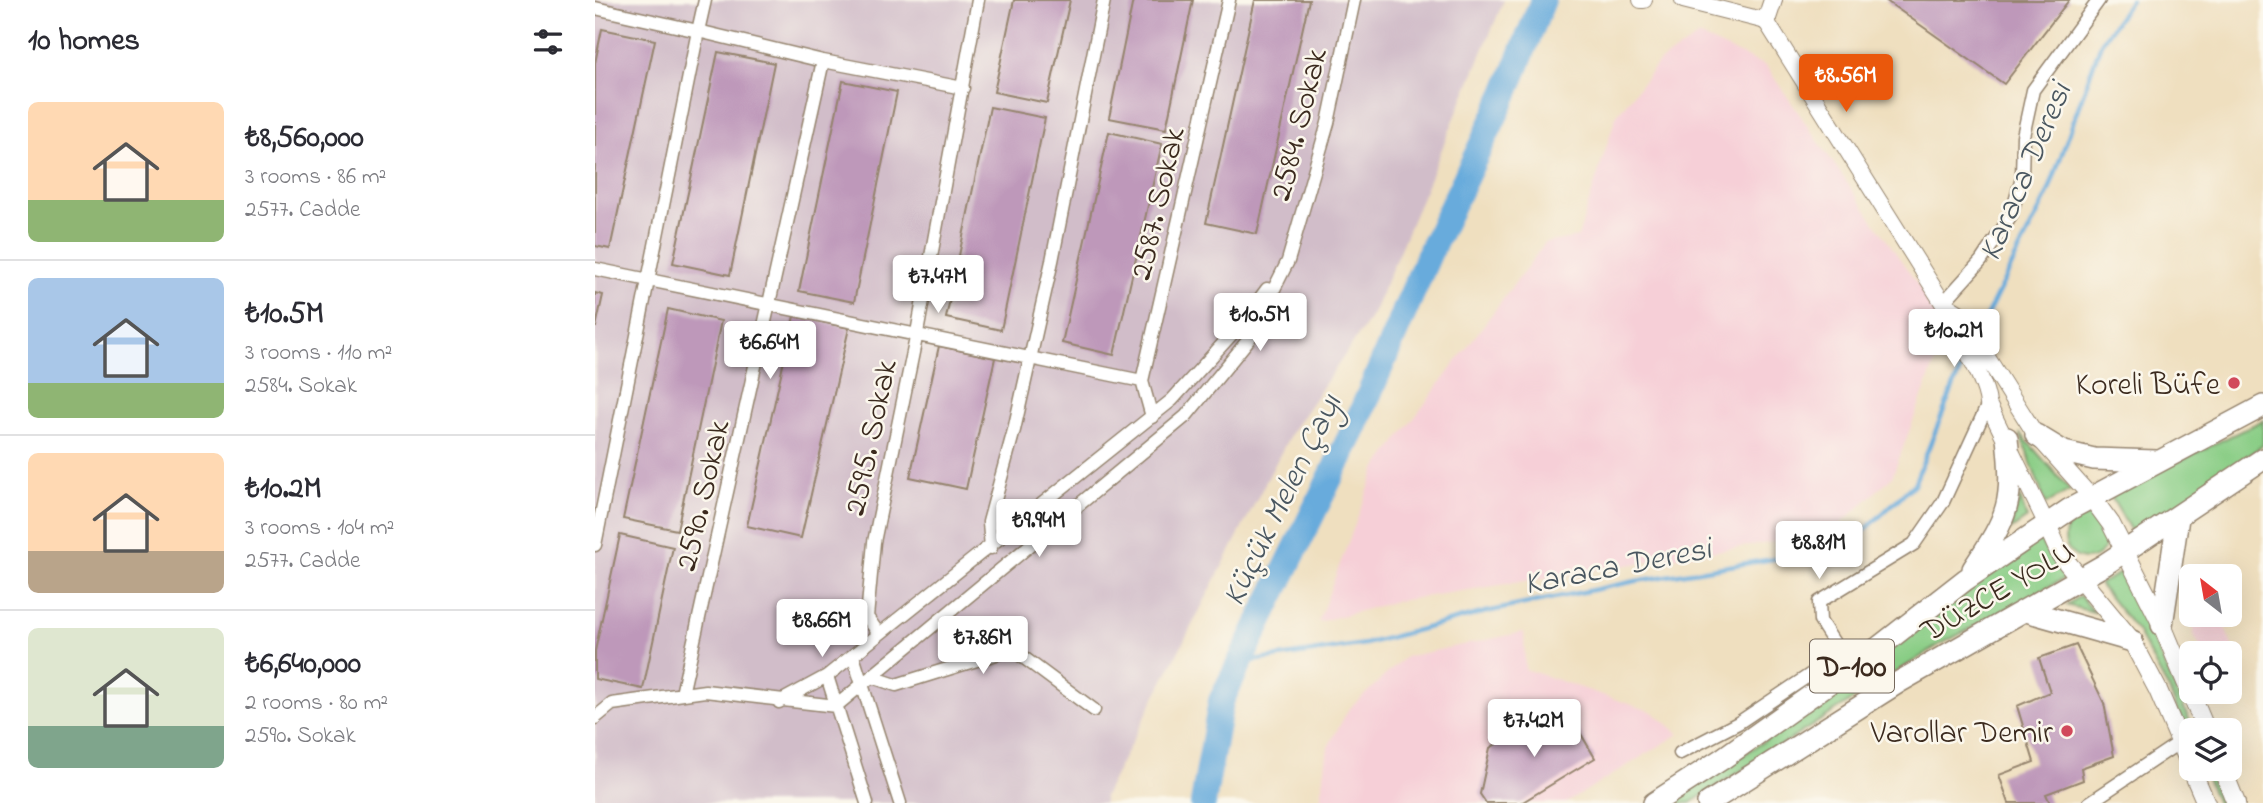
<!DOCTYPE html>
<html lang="en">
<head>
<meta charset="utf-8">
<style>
  body { margin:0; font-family:"Indie Flower",sans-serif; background:#f2f2f3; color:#2b2b33; height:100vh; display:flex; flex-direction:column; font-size:26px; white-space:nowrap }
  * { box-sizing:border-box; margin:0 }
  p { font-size:23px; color:#7c7c81 }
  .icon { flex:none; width:38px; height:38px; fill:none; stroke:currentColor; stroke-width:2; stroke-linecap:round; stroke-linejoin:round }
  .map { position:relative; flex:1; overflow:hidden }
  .side { display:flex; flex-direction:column; background:#fff; width:595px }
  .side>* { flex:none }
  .needle { width:46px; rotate:329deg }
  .tools { position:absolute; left:1584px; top:564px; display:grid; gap:14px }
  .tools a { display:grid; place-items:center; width:63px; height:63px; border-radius:10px; background:#fff; box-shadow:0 7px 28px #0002; font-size:35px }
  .price { position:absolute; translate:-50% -60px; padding:0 16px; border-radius:7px; background:#fff; color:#222; font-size:23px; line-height:46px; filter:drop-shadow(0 2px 4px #0008) }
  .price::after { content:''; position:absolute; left:50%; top:42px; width:21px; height:16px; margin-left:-10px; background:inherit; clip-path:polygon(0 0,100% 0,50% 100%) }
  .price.active { background:#ea580c; color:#fff }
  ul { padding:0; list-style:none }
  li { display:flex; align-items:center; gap:21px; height:175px; padding:0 28px }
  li+li { border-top:2px solid #e1e1e2 }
  li span { display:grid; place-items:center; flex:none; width:196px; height:140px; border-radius:10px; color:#555 }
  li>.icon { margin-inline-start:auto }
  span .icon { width:84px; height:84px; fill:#fffc; stroke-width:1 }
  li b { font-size:30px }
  h2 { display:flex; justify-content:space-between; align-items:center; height:84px; padding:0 28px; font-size:30px }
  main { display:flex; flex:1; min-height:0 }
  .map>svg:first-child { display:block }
</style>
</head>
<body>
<main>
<section class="side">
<h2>10 homes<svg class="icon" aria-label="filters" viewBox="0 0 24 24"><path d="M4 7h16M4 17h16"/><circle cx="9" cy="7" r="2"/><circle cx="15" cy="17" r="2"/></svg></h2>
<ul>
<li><span style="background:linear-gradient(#ffd9b3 70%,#8fb573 0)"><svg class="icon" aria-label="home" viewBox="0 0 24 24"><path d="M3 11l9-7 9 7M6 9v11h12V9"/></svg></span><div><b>₺8,560,000</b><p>3 rooms · 86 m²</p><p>2577. Cadde</p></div></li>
<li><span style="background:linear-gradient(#a9c7e8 75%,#8fb573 0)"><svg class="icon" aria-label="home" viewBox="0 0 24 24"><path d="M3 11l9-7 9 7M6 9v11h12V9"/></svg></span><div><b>₺10.5M</b><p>3 rooms · 110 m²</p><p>2584. Sokak</p></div></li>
<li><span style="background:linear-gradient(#ffd9b3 70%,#b9a48a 0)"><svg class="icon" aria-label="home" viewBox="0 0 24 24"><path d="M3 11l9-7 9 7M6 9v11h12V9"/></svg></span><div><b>₺10.2M</b><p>3 rooms · 104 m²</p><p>2577. Cadde</p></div></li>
<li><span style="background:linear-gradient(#dfe7d0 70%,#7fa58c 0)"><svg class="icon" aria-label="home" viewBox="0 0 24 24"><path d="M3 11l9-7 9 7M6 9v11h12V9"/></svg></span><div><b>₺6,640,000</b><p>2 rooms · 80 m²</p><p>2590. Sokak</p></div></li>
</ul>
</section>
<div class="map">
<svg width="1668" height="803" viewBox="0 0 1668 803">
  <rect width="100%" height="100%" fill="#fbf7ec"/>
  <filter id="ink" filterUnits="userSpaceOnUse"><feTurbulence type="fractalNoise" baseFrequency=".0143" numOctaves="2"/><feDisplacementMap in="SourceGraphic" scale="14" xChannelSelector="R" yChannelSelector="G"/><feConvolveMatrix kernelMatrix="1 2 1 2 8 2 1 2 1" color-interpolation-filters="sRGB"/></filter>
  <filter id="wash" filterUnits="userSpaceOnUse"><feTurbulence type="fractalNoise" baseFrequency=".00686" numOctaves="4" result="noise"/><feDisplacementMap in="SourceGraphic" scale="28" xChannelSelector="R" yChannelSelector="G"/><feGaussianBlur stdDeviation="1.57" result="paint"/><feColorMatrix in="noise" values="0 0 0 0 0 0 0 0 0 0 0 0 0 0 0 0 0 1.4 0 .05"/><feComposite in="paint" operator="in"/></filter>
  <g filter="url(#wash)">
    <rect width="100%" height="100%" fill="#efdfbf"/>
    <path fill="#f6cfd7" d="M1104,36l67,30 182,262 -56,149 -61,56 -433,68 -80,21 58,-153 169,-226 33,-6 38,-121 43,-54z
      M1598,614h27l25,67 -15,4 -1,-32h-26l-10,-20z
      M929,632l1,37 128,43 26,22 -113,69h-246l8,-56 20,-37 57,-53z"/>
    <path fill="#d1bdc9" d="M0,0h909l-131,314 -82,119 -187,363v7h-509z"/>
    <path fill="#89cd85" stroke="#627c52" stroke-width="2" d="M1668,420v25l-128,93 -25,-43z
      M1425,433l50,57 -24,14z
      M1425,498l7,20 -17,12z
      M1470 538a21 21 0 1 1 42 0a21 21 0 1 1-42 0Z
      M1443,538l27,40 -126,67 -249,158h-18l141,-95z
      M1527,572l72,158h-3v11l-22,-51 -32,-59 -38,-47z
      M1485,596l14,16 -28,-7z
      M1608,768h8l14,35h-8z"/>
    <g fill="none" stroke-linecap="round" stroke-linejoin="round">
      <path stroke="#67abdc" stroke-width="4.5" d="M1382,335l71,-142 53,-150 30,-43
        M644,663l126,-19 121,-32 150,-31 211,-34 67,-63 51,-126"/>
      <path stroke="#67abdc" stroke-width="26" d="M608,803l18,-102 134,-274 74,-173 77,-161 37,-93"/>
    </g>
    <g id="blocks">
      <path fill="#be98ba" d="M419,0h56l-23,103 -53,-11z
        M538,0h60l-27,129 -57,-11z
        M660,0h54l-52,234 -51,-11z
        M1290,0h184l-65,84z
        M7,29l53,11 -45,209 -15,-3v-183z
        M123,52l56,11 -44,212 -57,-12z
        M248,81l54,11 -43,210 -55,-11z
        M395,107l55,11 -44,212 -55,-12z
        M514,132l53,12 -48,211 -52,-12z
        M0,293l8,2 -7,32h-1z
        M73,309l53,12 -44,209 -54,-11z
        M199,316l55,12 -48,210 -54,-12z
        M344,346l56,12 -29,131 -56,-12z
        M25,535l53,12 -30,142 -48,-10v-28z
        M1481,645l28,58 10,53 -33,12 2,12 -37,14 4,9h-41l-10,-28 35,-13 -17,-56 33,-14 -11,-34z
        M969,705l31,53 -74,45h-35l-6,-9 10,-46z"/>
    </g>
  </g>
  <g filter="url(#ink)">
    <use href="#blocks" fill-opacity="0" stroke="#95846e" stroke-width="2"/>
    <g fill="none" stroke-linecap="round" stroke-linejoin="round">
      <g stroke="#95846e" stroke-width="15">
        <path id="minor" d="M0,8l103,23 7,-31
          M0,269l547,112
          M1348,303l38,-42 30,-45 11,-39 1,-41 10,-46 66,-90
          M557,417l-10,-36 87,-381
          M0,545l103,-514 125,30 140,27
          M396,548l-2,-26 25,-92 38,-169 52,-261
          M284,634l-12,-17 7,-75 43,-209 61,-333
          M258,656l47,147
          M232,676l40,127
          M277,677l24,8 116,-36 82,61
          M87,694l141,-633
          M184,702l48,-26 345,-276 69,-76 26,-35
          M0,718l17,-14 93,-13 131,15 350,-290 63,-77 39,-78 40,-138 26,-123
          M1085,753l58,-30 97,-65 1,-12 -16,-25 -1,-19 95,-58 29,-42 45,-98
          M1494,803l91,-61"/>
      </g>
      <g stroke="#95846e" stroke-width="18">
        <path id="tertiary" d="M1046,0h3
          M1088,0l83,21 177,282c11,31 43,73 45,101l59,121
          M1348,303l16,10 77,122 56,63"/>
      </g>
      <g stroke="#95846e" stroke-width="20">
        <path id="secondary" d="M1171,21l7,-21
          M1497,498l19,26 51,101 44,105
          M1452,525l13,29 72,87 26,49 33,77
          M1596,768l15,35
          M1627,768l14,35"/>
      </g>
      <g stroke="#95846e" stroke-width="24">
        <path id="trunk" d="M1441,435l28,17 30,7 62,2
          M1378,569c36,-54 41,-66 34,-131
          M1431,611l106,30
          M1567,625l16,-107
          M1059,803l68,-44 152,-108 91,-71 105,-71 193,-103
          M1113,803l191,-121 205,-117 159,-106"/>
      </g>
      <use href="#minor" stroke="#fff" stroke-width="12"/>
      <use href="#tertiary" stroke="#fff" stroke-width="16"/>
      <use href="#secondary" stroke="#fff" stroke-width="18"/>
      <use href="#trunk" stroke="#fff" stroke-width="21"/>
    </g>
  </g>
  <g fill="#d1495b" stroke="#fbf7ec" stroke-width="2.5">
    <circle cx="1639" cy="383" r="7"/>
    <circle cx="1472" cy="731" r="7"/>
  </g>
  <g text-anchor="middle" stroke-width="5" stroke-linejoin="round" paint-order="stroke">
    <rect fill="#fbf7ec" stroke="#75685c" stroke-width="2" x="1215" y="639.5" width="84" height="53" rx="5"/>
    <g font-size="30" font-weight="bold" fill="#3b2a1e">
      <text x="1257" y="676">D-100</text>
    </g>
    <g font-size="32" fill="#3b2a1e" stroke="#fbf7ec">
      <text transform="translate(702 124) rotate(-76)" y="11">2584. Sokak</text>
      <text transform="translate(561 203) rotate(-77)" y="11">2587. Sokak</text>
      <text transform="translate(274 437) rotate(-78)" y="11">2595. Sokak</text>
      <text transform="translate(106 495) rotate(-77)" y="11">2590. Sokak</text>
      <text transform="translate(1402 590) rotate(-30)" y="11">DÜZCE YOLU</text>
    </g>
    <g font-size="32" fill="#3b2a1e" stroke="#fbf7ec" text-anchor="end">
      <text x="1625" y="394">Koreli Büfe</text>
      <text x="1458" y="742">Varollar Demir</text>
    </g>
    <g font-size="33" font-style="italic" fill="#4a5760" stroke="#fbf7ec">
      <text transform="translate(1428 171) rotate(-67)" y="12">Karaca Deresi</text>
      <text transform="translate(685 499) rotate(-64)" y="12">Küçük Melen Çayı</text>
      <text transform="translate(1022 564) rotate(-11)" y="12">Karaca Deresi</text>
    </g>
  </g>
</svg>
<div class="tools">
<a><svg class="needle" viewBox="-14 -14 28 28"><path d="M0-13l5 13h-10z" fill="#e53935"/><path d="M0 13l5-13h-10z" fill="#7c7c81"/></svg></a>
<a><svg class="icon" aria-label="locate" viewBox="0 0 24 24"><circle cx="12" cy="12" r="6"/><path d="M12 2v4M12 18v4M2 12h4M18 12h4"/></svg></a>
<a><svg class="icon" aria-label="layers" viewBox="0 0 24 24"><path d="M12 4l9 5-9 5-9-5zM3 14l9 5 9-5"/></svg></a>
</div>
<b class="price active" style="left:1251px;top:114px">₺8.56M</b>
<b class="price" style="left:343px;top:315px">₺7.47M</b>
<b class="price" style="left:665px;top:353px">₺10.5M</b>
<b class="price" style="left:1359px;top:369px">₺10.2M</b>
<b class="price" style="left:175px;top:381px">₺6.64M</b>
<b class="price" style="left:444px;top:559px">₺9.94M</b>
<b class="price" style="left:1224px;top:581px">₺8.81M</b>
<b class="price" style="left:227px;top:659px">₺8.66M</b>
<b class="price" style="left:388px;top:676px">₺7.86M</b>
<b class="price" style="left:939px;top:759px">₺7.42M</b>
</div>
</main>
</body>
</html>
